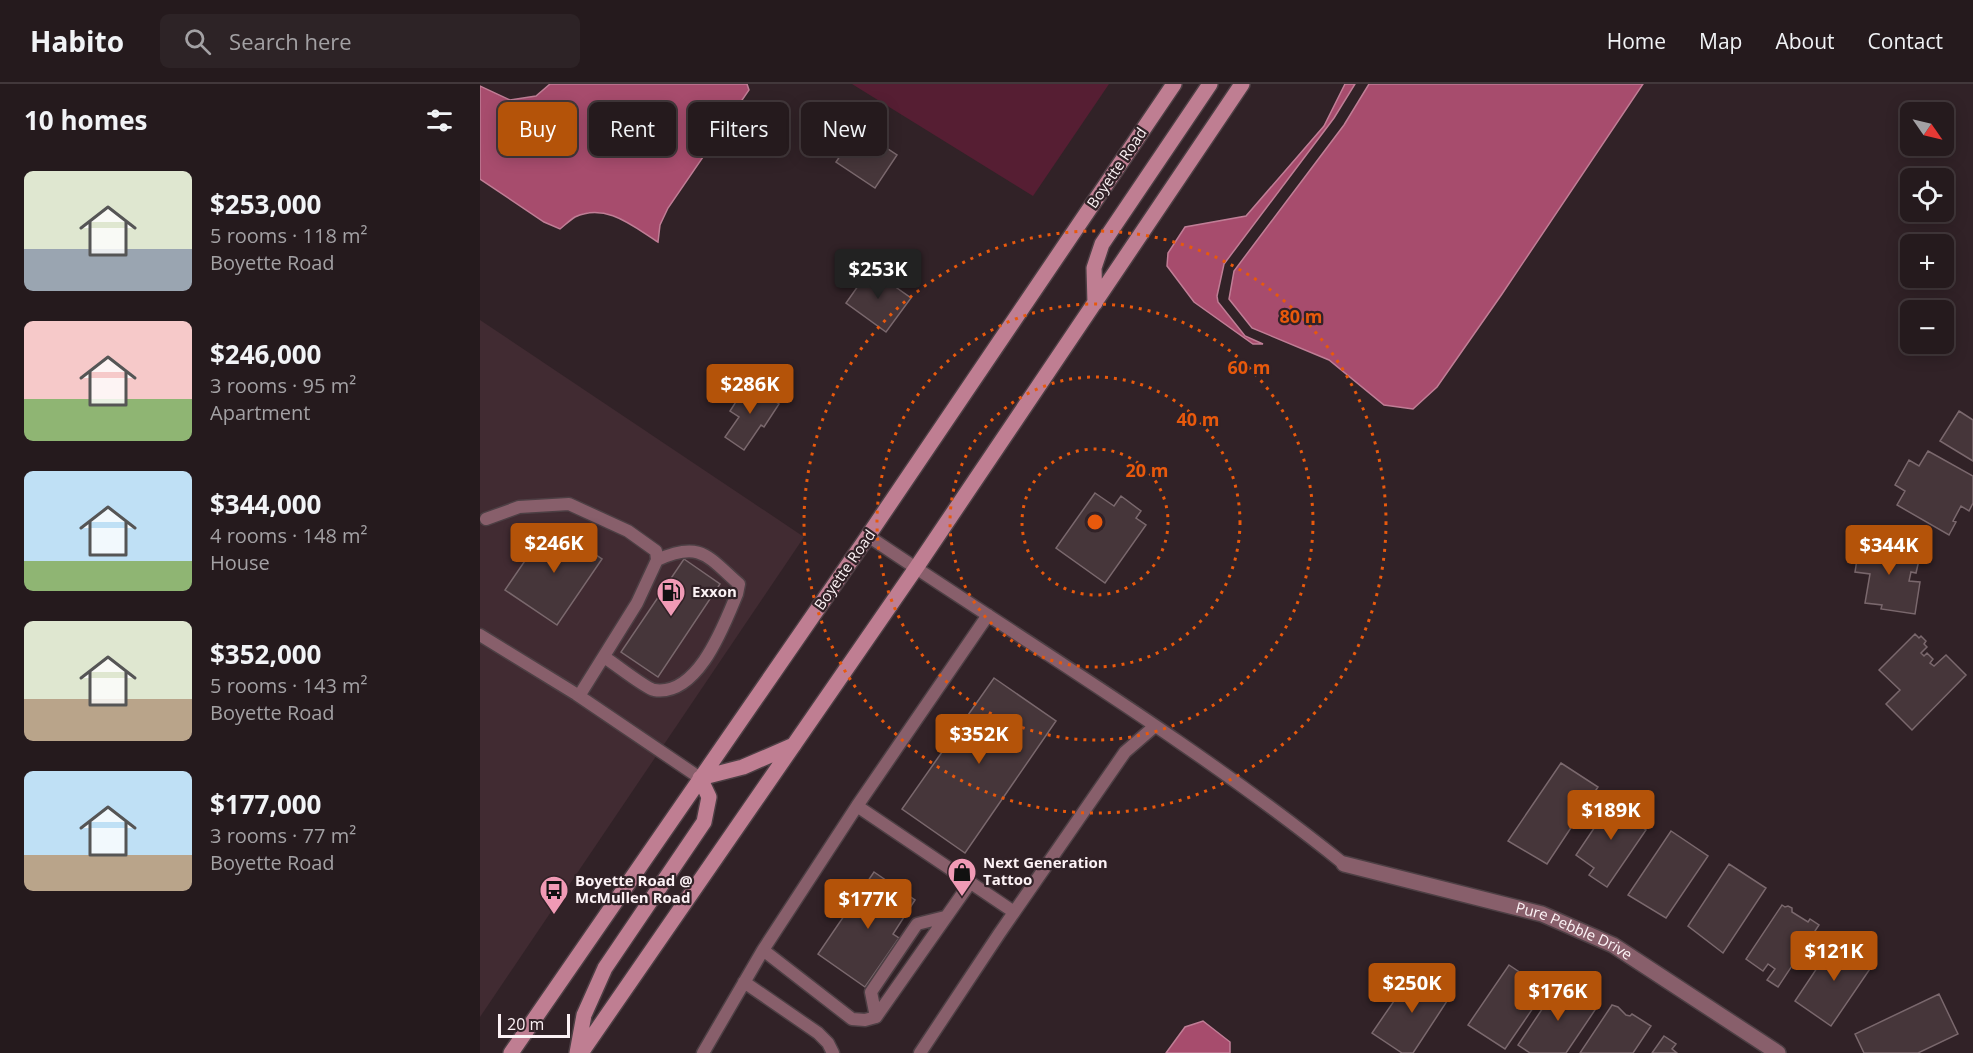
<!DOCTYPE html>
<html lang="en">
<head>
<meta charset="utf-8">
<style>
  body { margin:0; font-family:"Open Sans",sans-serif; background:#2d2326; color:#f1f3f6; height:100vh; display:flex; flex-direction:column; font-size:22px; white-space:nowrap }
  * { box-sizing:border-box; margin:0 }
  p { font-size:20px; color:#a3a1a4 }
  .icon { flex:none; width:33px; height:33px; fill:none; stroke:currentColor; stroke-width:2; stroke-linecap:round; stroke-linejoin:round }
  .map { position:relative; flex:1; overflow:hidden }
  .details { display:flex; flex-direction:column; background:#251a1d; width:480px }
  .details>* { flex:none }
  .banner { position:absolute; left:18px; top:18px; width:570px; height:54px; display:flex; gap:12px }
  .needle { width:39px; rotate:124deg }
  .buttons { position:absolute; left:1420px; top:18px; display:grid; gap:12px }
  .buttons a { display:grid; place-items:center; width:54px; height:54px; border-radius:9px; background:#251a1d; box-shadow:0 3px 15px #0003,0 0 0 2px #42383b; font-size:30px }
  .scale { position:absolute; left:18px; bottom:15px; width:72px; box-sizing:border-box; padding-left:6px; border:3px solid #fcf2f5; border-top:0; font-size:16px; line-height:21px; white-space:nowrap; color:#fcf2f5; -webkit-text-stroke:4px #312227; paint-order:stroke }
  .price { position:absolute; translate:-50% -51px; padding:0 14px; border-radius:6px; background:#b45309; color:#fff; font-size:20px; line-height:39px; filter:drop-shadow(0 2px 3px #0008) }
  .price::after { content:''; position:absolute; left:50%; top:36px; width:18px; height:14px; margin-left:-9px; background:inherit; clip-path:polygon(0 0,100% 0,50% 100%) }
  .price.on { background:#222; color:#fff }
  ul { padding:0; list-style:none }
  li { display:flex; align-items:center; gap:18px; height:150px; padding:0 24px }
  li span { display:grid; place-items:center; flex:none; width:168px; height:120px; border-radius:9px; color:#555 }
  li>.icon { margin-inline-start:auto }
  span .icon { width:72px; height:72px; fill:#fffc; stroke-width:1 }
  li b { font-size:26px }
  h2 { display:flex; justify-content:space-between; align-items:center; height:72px; padding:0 24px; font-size:26px }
  .pill { padding:0 21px; border-radius:9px; background:#251a1d; box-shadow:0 3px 15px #0003,0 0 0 2px #42383b; font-size:21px; line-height:54px }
  .pill.on { background:#b45309; color:#fff }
  header { display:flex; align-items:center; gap:36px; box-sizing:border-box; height:84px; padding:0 30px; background:#251a1d; border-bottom:2px solid #42383b }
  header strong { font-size:28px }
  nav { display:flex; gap:33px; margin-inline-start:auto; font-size:21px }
  .search { width:420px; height:54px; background:#2d2326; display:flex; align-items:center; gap:15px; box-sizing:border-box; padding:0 21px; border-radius:9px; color:#a3a1a4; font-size:22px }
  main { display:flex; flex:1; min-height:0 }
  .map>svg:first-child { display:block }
</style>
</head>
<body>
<header>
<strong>Habito</strong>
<div class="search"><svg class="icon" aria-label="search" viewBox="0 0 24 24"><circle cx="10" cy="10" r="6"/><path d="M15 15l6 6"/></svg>Search here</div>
<nav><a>Home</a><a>Map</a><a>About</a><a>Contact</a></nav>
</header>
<main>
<section class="details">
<h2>10 homes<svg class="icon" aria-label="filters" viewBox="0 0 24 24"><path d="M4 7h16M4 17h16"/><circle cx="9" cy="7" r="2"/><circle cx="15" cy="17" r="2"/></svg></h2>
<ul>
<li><span style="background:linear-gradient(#dfe7d0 65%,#9aa5b1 0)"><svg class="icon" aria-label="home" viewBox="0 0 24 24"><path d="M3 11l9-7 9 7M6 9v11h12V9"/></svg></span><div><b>$253,000</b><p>5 rooms · 118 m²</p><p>Boyette Road</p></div></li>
<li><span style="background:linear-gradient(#f6c9c9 65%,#8fb573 0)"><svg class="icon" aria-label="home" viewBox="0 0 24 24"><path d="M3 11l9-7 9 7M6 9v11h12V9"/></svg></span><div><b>$246,000</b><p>3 rooms · 95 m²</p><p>Apartment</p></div></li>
<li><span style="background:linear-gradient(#bfe0f5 75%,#8fb573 0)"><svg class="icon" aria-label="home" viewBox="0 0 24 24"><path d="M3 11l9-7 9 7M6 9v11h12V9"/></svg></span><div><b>$344,000</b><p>4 rooms · 148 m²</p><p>House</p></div></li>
<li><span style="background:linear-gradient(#dfe7d0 65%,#b9a48a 0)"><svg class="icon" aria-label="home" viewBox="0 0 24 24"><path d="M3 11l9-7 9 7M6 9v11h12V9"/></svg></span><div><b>$352,000</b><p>5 rooms · 143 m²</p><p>Boyette Road</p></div></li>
<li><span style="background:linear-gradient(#bfe0f5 70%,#b9a48a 0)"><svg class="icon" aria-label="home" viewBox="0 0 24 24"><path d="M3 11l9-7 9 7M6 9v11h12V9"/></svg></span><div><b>$177,000</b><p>3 rooms · 77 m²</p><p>Boyette Road</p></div></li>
</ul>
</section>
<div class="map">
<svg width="1493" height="969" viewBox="0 0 1493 969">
  <rect width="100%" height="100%" fill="#312227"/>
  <path fill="#412b32" d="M0,236l324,217 -324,480z"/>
  <path fill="#561e33" d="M372,0h257l-76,112z"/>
  <path fill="#a74c6d" stroke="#c07e96" stroke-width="1.5" d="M70,0h197l2,6 -81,118 -8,17 -2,17c-24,-15 -52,-40 -83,-25 -5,3 -10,8 -15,12l-16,-7 -64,-43v-93l30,14 26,-4z
    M865,0h10l-21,34 -110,146 -7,32 1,6 27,34 18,8h-10l-59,-42 -27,-36 1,-13 17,-26 61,-11 78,-90z
    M889,0h274l-141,210 -65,93 -24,22 -29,-4 -55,-45 -77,-32 -23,-29 5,-28 110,-146z
    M723,937l27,21v11h-64l19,-26z"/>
  <path fill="#46363a" stroke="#7a686d" stroke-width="1.5" d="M378,45l39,26 -22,33 -39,-26z
    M390,185l41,29 -25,34 -40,-29z
    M268,299l31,21 -15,23 -3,-2 -17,25 -19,-13 14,-20 -9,-6z
    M1479,327l14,9v41l-33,-20z
    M1448,367l45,25v27l-4,8 -8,-5 -8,15 3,1 -7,13 -52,-30 8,-14 -10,-6 14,-25 10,6z
    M615,409l19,13 7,-10 20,15 -5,7 10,7 -41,58 -49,-35z
    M70,440l52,35 -45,66 -52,-35z
    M1380,456l55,9 -2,10 6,1 -3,13 -5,-1 -2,9 11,1 -5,32 -34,-5 1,-4 -17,-2 5,-29 -15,-2z
    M204,475l36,25 -62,93 -37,-25z
    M1435,550l4,4 2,-2 5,5 -2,3 3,3 -6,6 3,3 3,-3 6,6 -3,4 4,3 12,-11 20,20 -54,55 -26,-26 14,-14 -21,-20z
    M514,594l62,43 -91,132 -63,-44z
    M1081,679l37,24 -51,77 -39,-23z
    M1139,707l12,8 -9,14 24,17 -39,57 -18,-12 5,-7 -18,-13z
    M1191,747l37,25 -42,62 -38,-23z
    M1249,780l37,24 -43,65 -35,-27z
    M394,788l41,28 -22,34 6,4 -34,49 -47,-33z
    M1302,821l3,2 3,-1 4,2v4l16,10 2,-3 9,6 -41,62 -11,-7 8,-11 -7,-5 -5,7 -17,-12z
    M1357,854l37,25 -43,63 -36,-25z
    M1029,881l18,12 -1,3 18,12 -39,57 -37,-24z
    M936,885l35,26 -38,58h-11l-30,-20z
    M1081,897l20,12 -2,2 18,12 -31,46h-36l-12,-8z
    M1459,910l19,40 -40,19h-54l-9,-19z
    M1132,921l6,2 8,8 4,1 2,-2 19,12 -18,27h-53z
    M1184,952l12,8 -4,5 5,4h-25z"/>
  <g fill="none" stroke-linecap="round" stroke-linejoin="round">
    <g stroke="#4d3f44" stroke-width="15">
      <path id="lane" d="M6,435l33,-12 50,-3 59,27 28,20 1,9 -20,43 -58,93
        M388,452c160,108 326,207 476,328
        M0,551l96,59 124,84
        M124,573c10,6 41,31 50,33 44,7 70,-65 83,-96l2,-10c-31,-27 -38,-44 -82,-24
        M377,722l157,106
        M283,866l89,69 13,1 11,-3 94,-134
        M264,898l74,51 10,10 5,10
        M396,933l-5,-25 46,-68 28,-7
        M223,969l60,-103 94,-144 131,-191
        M440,969l79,-119 126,-182 30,-26"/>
    </g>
    <g stroke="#4d3f44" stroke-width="18">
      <g id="street">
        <path id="s1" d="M864,780l198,50 71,31 165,108"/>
      </g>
    </g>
    <g stroke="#4d3f44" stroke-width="18">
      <path id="secondary" d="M615,219l-1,-35 8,-24 108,-160
        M220,694l43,-11 51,-22
        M31,969l357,-517 306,-452
        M97,969l7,-38 21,-47 99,-146 5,-25 -9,-19
        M101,969l335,-485 326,-484"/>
    </g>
    <use href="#lane" stroke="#885f6b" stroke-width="12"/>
    <use href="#street" stroke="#885f6b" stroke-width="15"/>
    <use href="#secondary" stroke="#bf7e92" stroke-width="15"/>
  </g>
  <g fill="none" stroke="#e8590c" stroke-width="3" stroke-dasharray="3 6">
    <circle cx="615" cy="438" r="73"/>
    <circle cx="615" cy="438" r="145"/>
    <circle cx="615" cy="438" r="218"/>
    <circle cx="615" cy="438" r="291"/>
  </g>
  <defs>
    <g id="fuel-pin" transform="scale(1.5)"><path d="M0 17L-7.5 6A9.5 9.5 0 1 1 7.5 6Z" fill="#f09ab5" stroke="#312227"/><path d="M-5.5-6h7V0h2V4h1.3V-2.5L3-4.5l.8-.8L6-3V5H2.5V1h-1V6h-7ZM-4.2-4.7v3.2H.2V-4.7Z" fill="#111"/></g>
    <g id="shop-pin" transform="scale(1.5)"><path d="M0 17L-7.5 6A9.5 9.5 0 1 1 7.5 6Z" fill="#f09ab5" stroke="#312227"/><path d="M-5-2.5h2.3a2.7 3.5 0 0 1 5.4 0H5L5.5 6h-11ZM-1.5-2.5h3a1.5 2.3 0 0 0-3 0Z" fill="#111"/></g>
    <g id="bus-pin" transform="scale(1.5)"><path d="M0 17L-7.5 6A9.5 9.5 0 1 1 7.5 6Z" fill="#f09ab5" stroke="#312227"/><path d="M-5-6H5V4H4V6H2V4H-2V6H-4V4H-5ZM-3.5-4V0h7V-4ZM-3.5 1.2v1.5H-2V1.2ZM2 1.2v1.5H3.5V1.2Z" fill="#111"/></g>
  </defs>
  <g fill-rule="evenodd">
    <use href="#fuel-pin" x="191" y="508"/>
    <use href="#shop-pin" x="482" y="788"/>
    <use href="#bus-pin" x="74" y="806"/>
  </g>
  <g text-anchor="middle" stroke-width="4.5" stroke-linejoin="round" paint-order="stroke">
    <g font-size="15" fill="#fcf2f5" stroke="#312227">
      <text transform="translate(637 84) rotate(-56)" y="5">Boyette Road</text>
      <text transform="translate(365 486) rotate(-55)" y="5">Boyette Road</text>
      <text dy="5" stroke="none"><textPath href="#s1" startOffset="240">Pure Pebble Drive</textPath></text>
    </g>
    <g font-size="15" font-weight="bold" fill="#fcf2f5" stroke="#312227" text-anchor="start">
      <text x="212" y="513">Exxon</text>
      <text x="503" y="784">Next Generation<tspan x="503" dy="17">Tattoo</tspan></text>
      <text x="95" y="802">Boyette Road @<tspan x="95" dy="17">McMullen Road</tspan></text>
    </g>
  </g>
  <circle cx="615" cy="438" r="9" fill="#e8590c" stroke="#312227" stroke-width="3"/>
  <g font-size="18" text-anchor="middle" font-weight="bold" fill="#e8590c" stroke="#312227" stroke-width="4.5" stroke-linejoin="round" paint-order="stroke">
    <text x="821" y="239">80 m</text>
    <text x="769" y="290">60 m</text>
    <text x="718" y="342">40 m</text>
    <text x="667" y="393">20 m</text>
  </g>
</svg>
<div class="buttons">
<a><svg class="needle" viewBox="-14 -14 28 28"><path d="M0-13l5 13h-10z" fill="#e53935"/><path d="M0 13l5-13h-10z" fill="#a3a1a4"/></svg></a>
<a><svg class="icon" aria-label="locate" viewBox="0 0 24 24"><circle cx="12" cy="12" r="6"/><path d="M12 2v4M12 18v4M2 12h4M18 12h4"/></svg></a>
<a>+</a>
<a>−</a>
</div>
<div class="scale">20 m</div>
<b class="price on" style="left:398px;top:216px">$253K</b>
<b class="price" style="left:270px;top:331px">$286K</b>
<b class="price" style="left:74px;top:490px">$246K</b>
<b class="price" style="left:1409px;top:492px">$344K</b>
<b class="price" style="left:499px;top:681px">$352K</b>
<b class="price" style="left:1131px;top:757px">$189K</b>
<b class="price" style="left:388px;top:846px">$177K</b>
<b class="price" style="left:1354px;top:898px">$121K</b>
<b class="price" style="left:932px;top:930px">$250K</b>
<b class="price" style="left:1078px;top:938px">$176K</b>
<div class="banner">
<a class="pill on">Buy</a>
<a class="pill">Rent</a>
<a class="pill">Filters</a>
<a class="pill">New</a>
</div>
</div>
</main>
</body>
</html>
